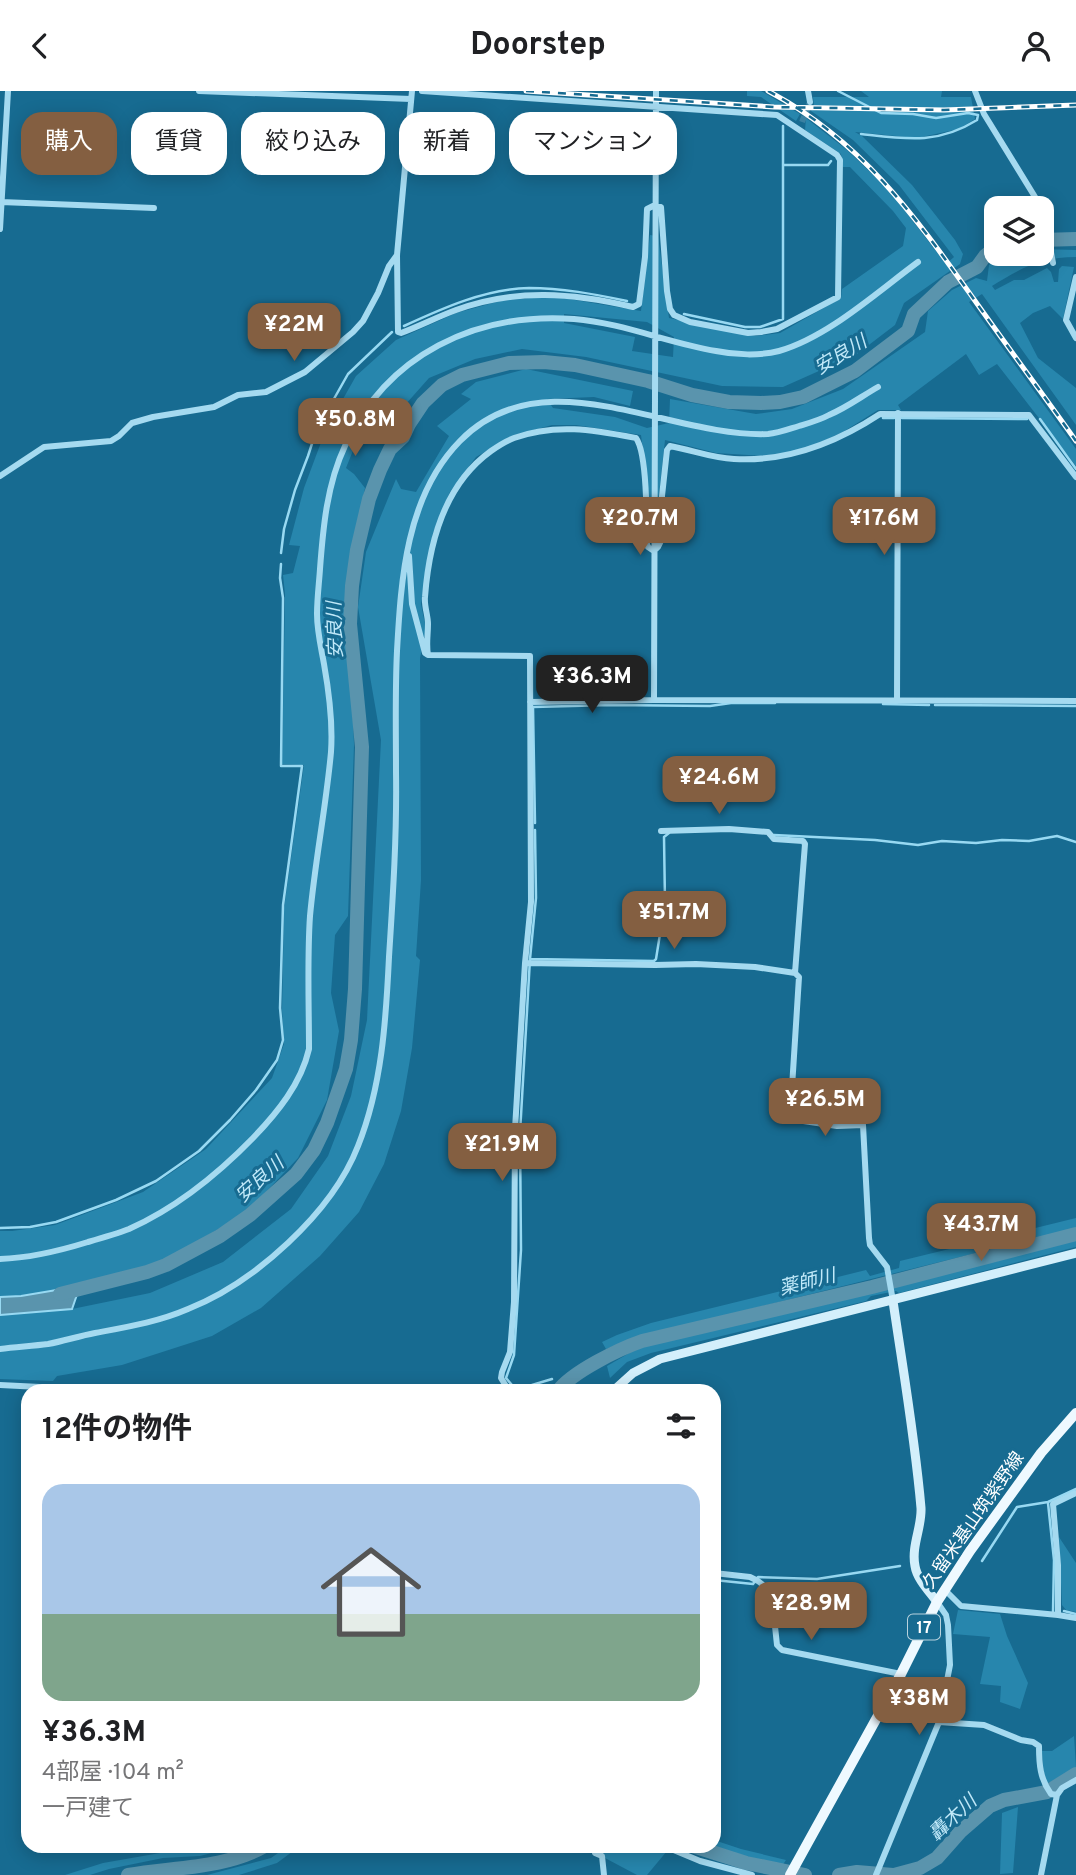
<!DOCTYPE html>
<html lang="ja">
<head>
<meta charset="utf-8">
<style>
  body { margin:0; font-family:Overpass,"Noto Sans JP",sans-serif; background:#f6f6f6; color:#202124; height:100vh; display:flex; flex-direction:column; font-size:26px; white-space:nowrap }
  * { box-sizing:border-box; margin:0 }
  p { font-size:23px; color:#757577 }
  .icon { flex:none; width:38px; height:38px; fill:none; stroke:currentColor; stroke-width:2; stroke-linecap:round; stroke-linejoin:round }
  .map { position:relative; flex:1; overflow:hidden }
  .details { position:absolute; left:21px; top:1293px; width:700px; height:469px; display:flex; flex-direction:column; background:#fff; border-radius:21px; box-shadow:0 4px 18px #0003 }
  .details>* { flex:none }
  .hud { position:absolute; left:21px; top:21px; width:700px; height:63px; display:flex; gap:14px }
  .tools { position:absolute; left:984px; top:105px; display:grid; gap:14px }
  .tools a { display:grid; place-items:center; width:70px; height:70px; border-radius:14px; background:#fff; box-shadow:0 4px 18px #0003; font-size:35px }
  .price { position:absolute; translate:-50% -60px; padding:0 16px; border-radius:14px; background:#845f41; color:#fff; font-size:23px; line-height:46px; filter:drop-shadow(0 2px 4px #0008) }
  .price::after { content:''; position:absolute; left:50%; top:42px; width:21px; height:16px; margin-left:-10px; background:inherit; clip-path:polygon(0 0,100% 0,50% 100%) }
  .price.current { background:#222; color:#fff }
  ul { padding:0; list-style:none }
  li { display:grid; align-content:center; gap:14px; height:371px; padding:0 21px }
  li span { display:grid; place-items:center; height:217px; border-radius:21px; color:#555 }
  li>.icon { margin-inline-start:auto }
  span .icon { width:126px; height:126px; fill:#fffc; stroke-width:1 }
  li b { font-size:30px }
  h2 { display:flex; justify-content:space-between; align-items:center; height:84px; padding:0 21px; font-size:30px }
  .chip { padding:0 24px; border-radius:21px; background:#fff; box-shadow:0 4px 18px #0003; font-size:24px; line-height:63px }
  .chip.current { background:#845f41; color:#fff }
  header { display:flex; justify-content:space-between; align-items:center; height:91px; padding:0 21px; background:#fff; font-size:32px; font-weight:700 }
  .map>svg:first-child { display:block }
</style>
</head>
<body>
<header><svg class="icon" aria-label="back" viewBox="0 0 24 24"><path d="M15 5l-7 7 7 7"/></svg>Doorstep<svg class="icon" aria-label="person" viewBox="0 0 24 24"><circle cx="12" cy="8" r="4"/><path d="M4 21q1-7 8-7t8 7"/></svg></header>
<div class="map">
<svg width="1076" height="1784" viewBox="0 0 1076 1784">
  <rect width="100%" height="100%" fill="#176b91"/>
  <path fill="#2786ad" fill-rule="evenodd" d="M747,0h14l39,23 -4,7 -35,-24 -14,-1z
    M861,0h81l-1,6h30l4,22 -16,10 -42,9 -62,-6 7,4 50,49 43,55 8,14 -3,10 -56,39 -9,22 -38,29 -74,33 -61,-1 -136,-29 -64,-8 -47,10 -46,19 -32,36 -14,-10 -23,29 -14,35 8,6 11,14 -18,88 -3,50 8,69 2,50 -6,171 -13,19 -4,58 8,38 -12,69 -29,58 -52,55 -88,51 -78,22 -60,10 -20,1v-66h12l43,-6 88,-33 63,-43 66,-71 12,-34 -2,-34 2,-102 20,-143 -22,-1 3,-170 -2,-19 10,-2 7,-27 -11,-1 15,-57 22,-59 30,-53 40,-36 60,-27 44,-12 51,-5 90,15 9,-76 8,1 11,82 87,18 24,-3 61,-35 1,-9 61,-43 3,-18 -13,-17 -43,-44h-7l-2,-13 -36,-24 1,-12 41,32 41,39 58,75 8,-7 -55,-72 -46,-45 -42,-29 3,-5 -1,-9h56zM564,223l83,8 27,15 -1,20 -41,-6 3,-14 -71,-14z
    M1041,158l35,1v7c-35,0 -55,11 -84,29l3,4 19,-10h10l23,-12 4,4 3,10h4l1,-13 3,-3 12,1 -11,52 -13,-13 -17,7 -13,10 18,35 38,30v37l-94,-131 -13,8 107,147v17l-79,-102 -18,11 -13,-21 -68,51 3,5h-23l-35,22 -40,18 -39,6 -48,-3 -51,-13 -7,64h-8l-9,-69 -65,-10h-24l-40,11 -36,21 -26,35 -17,41 -12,71 5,25 -6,29 1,222 -5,76 4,4 -8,88 -11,63 -17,53 -25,48 -39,44 -59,52 -49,28 -90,29 -65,11 -4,5 -53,-2v-64l72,-6 78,-16 73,-31 68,-53 37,-53 23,-60 16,-76 14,-280 -23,-133 8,-55 30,-73 5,10 15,3 33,-56 -12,-10 34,-27 -10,-5 15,-12 50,-13 107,22 -3,15 -36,-9 -47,2 6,9 62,9 32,11 22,-5 1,-24 86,15 36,-5 51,-20 82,-57 3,-21 24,-21 24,-12 11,3 2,-16 15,-11h37z
    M1076,1127v10l-438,109 -32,12 -4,-7 15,-7 34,-12 215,-53 4,6 29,-8 1,-7z
    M1076,1149v7l-177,46 -3,-2 -25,5 -5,5 -215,52 -24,9 -17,16 -3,-12 31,-18z
    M1059,1446l17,26v49l-10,-2 -4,-5z
    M958,1519l42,4 7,22 21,47 -8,26 -20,-7 1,-16 -21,-2 10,-47 -37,-3z
    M1074,1645l2,31 -29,17 -4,-15 -1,-18h10z
    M1018,1716l-5,66 -13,1 2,-61z
    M714,1749l27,9 45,11 -4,6 -35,-8 -36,-12h3z
    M216,1755h22l-38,10 -37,2 -54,11 -19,6h-25l38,-12 57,-10z
    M288,1755h12l-23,17 -38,12h-32l64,-17z
    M597,1755h56l14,5 -20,24h-10l-32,-17 -2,-5 -5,-2z"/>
  <path fill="#5a94ad" stroke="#98d9f2" stroke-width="2" d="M80,1195l-8,23 -72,6v-18l21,-1z"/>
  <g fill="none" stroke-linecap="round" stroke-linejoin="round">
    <path stroke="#98d9f2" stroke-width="2.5" d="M838,0l43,22 32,1 23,4 32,-5 10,2 -1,5c-40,25 -72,19 -116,14
      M783,35v39
      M684,223l61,13h15l23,-8v-154h45l3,-4
      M404,235c39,-18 81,-37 125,-38 33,0 65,6 98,13
      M883,327h11
      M902,327l125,1
      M1040,328l36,50
      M281,462l3,-24 11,-39 13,-34 11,-34 7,-9 22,-39 44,-42
      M883,613l46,1
      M935,614l141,1
      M535,732l-2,-116 78,-2 99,1 21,-3h44
      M774,744l101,5 43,5 24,-4 34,2 26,-3 27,1 28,-5 19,6
      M530,868l6,-61 -1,-68
      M0,1137l30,-1 26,-5 60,-22 40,-19 43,-30 31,-31 26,-30 21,-30 6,-20 -3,-32 3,-103 19,-139h-21l2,-168 -3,-20 1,-14
      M517,1300l-11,-13 8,-23 7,-105 -1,-117 10,-174 124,2 2,-2 9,-56 -1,-66 5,-4
      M525,1300l7,-6 20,-6
      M1048,1412l6,57 -1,52
      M982,1470l35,-54 31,-5 28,-13
      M714,1489l39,4 5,-7 59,2 83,-13
      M1064,1520l12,3"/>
    <path stroke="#5a94ad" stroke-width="14" d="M1041,149l35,-1
      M60,1203l87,-22 19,-7 54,-29 30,-21 46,-41 18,-24 13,-27 19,-54 5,-29 4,-51 7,-242 -12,-123 2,-38 5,-36 12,-51 11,-29 10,-21 13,-12 6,-13 14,-21 19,-18 20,-10 47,-12 35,-1 31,3 73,16 44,14 37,7 32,1 19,-1 23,-5 52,-26 53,-40 6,-17 34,-32 29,-15 8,-11 11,-9
      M558,1300c14,-19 61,-42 84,-50l230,-54 204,-53
      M693,1755l53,17 59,12
      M128,1784c45,-8 96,-6 137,-29
      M839,1784l18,-3 36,3
      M894,1784l26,-7 17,-10 23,-26 30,-26 14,-6 43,-8 29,-18"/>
    <path stroke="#3a81a2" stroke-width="6" stroke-dasharray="6 3" stroke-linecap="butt" d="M802,31l8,-20"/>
    <path stroke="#a5daf0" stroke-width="6" d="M199,0l212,8
      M412,0l-15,164 1,77 3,1c19,-7 36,-16 55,-23 60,-22 117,-17 177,-3l6,-3 6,-47 2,-48 8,-4 6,2 6,84 3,18 4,6 16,7 58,11 13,-1 16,-3 61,-32 2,-137 -3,-5 -60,-40 -355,-24
      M808,0l2,11
      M975,0l9,23 59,96 10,53
      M1,111l153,6
      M0,138l8,-138
      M1076,186l-10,43 10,18
      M0,385l44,-29 67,-6 8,-5 13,-13 21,-6 61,-10 24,-12 28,-3 39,-20 48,-40 10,-11 15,-28 11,-27 8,-11
      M409,465l3,48 13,49 3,2 102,1 1,246 -6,61 -10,166 -1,173 -4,50 -8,20 -1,6 8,13
      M428,564c-2,-11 0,-20 0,-31 0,-9 -4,-18 -3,-27 4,-54 20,-113 66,-146 7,-5 15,-10 23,-13 42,-15 79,-8 122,0 11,15 11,81 10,103l2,6 6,4 4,-4 3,-6 1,-45 5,-46 3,-4c22,4 42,12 64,13 53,3 102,-16 146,-45l149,1 47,62
      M654,609l2,-609
      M897,610l1,-288
      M530,611l124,-2 422,1
      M661,740l68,-2 39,3 6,7 29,2 2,3 -10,129
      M525,872l130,2 41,-1 59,3 40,6 4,4 -9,142 47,7 26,-1 6,113 1,7 17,22 6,34
      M0,1168c31,-1 59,-8 88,-17 14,-4 28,-8 41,-13 47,-21 88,-54 124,-91 24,-25 48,-54 56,-89 0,-44 -2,-89 1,-133 5,-55 16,-109 21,-164 2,-29 -2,-60 -7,-88 -3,-17 -7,-33 -7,-50 0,-15 2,-30 3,-45 3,-41 7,-85 25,-123 42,-92 131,-134 229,-127 49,4 94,24 142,32 19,4 44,5 63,0 49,-14 98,-59 139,-89
      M0,1258c16,-2 32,-3 48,-5 16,-3 31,-8 47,-11 32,-6 63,-11 93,-24 66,-26 144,-96 170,-163 24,-60 28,-126 31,-189 4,-62 8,-124 7,-185 0,-40 -1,-80 1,-121 4,-72 9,-155 63,-210 84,-86 209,-3 308,-7 11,-1 21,-5 31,-8 10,-3 21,-6 30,-11 17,-7 33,-19 49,-28
      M0,1294l120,6
      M714,1482l36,4 8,4 5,4 11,32 3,28 5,5 119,24
      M945,1499l16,16 97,9 18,3
      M1058,1524v-50l-5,-61 23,-11
      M939,1631l45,3 37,15 12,2 6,4c0,18 1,33 12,48l6,1
      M593,1755l2,7 7,3 2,19
      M664,1755l36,15 52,14
      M876,1784l63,-153 11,-57 -2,-40 -2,-10 -9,-13
      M1041,1784l16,-80 5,-7 14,-8"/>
    <path stroke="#d3effb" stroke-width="9" d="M893,1210c10,69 22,137 28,207 1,19 -10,38 -6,58 2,13 14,25 22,36
      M613,1300l20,-18 27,-14 416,-106"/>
    <path stroke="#eef9ff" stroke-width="10" d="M790,1784l111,-201 36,-72 33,-51 71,-98 35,-40"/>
    <g stroke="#fff" stroke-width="5">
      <path id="rail" d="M526,0l248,16 170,3 132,-5
        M768,0c93,49 146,124 205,207 34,48 69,95 103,143"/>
    </g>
    <use href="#rail" stroke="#176b91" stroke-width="2.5" stroke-dasharray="8" stroke-linecap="butt"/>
  </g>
  <g text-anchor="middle" stroke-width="6" stroke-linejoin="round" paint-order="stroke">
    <rect fill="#176b91" stroke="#b9d3de" stroke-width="2" x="908" y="1523.5" width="32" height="25" rx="5"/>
    <g font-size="16" font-weight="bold" fill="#fff">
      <text x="924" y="1542">17</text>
    </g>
    <g font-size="18" fill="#fff" stroke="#176b91">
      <text transform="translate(973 1429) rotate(-55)" y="6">久留米基山筑紫野線</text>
    </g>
    <g font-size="19" font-style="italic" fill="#c1e9f9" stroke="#176b91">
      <text transform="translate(840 263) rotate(-31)" y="7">安良川</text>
      <text transform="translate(334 539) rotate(-92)" y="7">安良川</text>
      <text transform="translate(259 1088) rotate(-42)" y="7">安良川</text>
      <text transform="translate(807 1190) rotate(-14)" y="7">薬師川</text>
      <text transform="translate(952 1726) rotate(-43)" y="7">轟木川</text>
    </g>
  </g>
</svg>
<div class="tools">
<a><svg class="icon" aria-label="layers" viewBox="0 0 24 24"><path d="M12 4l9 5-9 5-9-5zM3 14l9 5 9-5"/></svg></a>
</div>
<b class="price" style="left:294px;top:272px">¥22M</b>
<b class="price" style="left:355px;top:367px">¥50.8M</b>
<b class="price" style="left:640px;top:466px">¥20.7M</b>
<b class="price" style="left:884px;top:466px">¥17.6M</b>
<b class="price current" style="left:592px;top:624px">¥36.3M</b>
<b class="price" style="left:719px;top:725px">¥24.6M</b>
<b class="price" style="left:674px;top:860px">¥51.7M</b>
<b class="price" style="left:825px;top:1047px">¥26.5M</b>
<b class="price" style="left:502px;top:1092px">¥21.9M</b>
<b class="price" style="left:981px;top:1172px">¥43.7M</b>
<b class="price" style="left:811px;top:1551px">¥28.9M</b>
<b class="price" style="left:919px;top:1646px">¥38M</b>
<div class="hud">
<a class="chip current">購入</a>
<a class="chip">賃貸</a>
<a class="chip">絞り込み</a>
<a class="chip">新着</a>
<a class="chip">マンション</a>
</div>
<section class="details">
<h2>12件の物件<svg class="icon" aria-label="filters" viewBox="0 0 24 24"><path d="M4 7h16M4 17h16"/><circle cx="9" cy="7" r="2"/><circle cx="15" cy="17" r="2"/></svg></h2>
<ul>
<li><span style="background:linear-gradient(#a9c7e8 60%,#7fa58c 0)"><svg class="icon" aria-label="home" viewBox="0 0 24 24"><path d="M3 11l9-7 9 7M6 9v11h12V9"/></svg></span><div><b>¥36.3M</b><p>4部屋 · 104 m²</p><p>一戸建て</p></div></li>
</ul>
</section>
</div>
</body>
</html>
